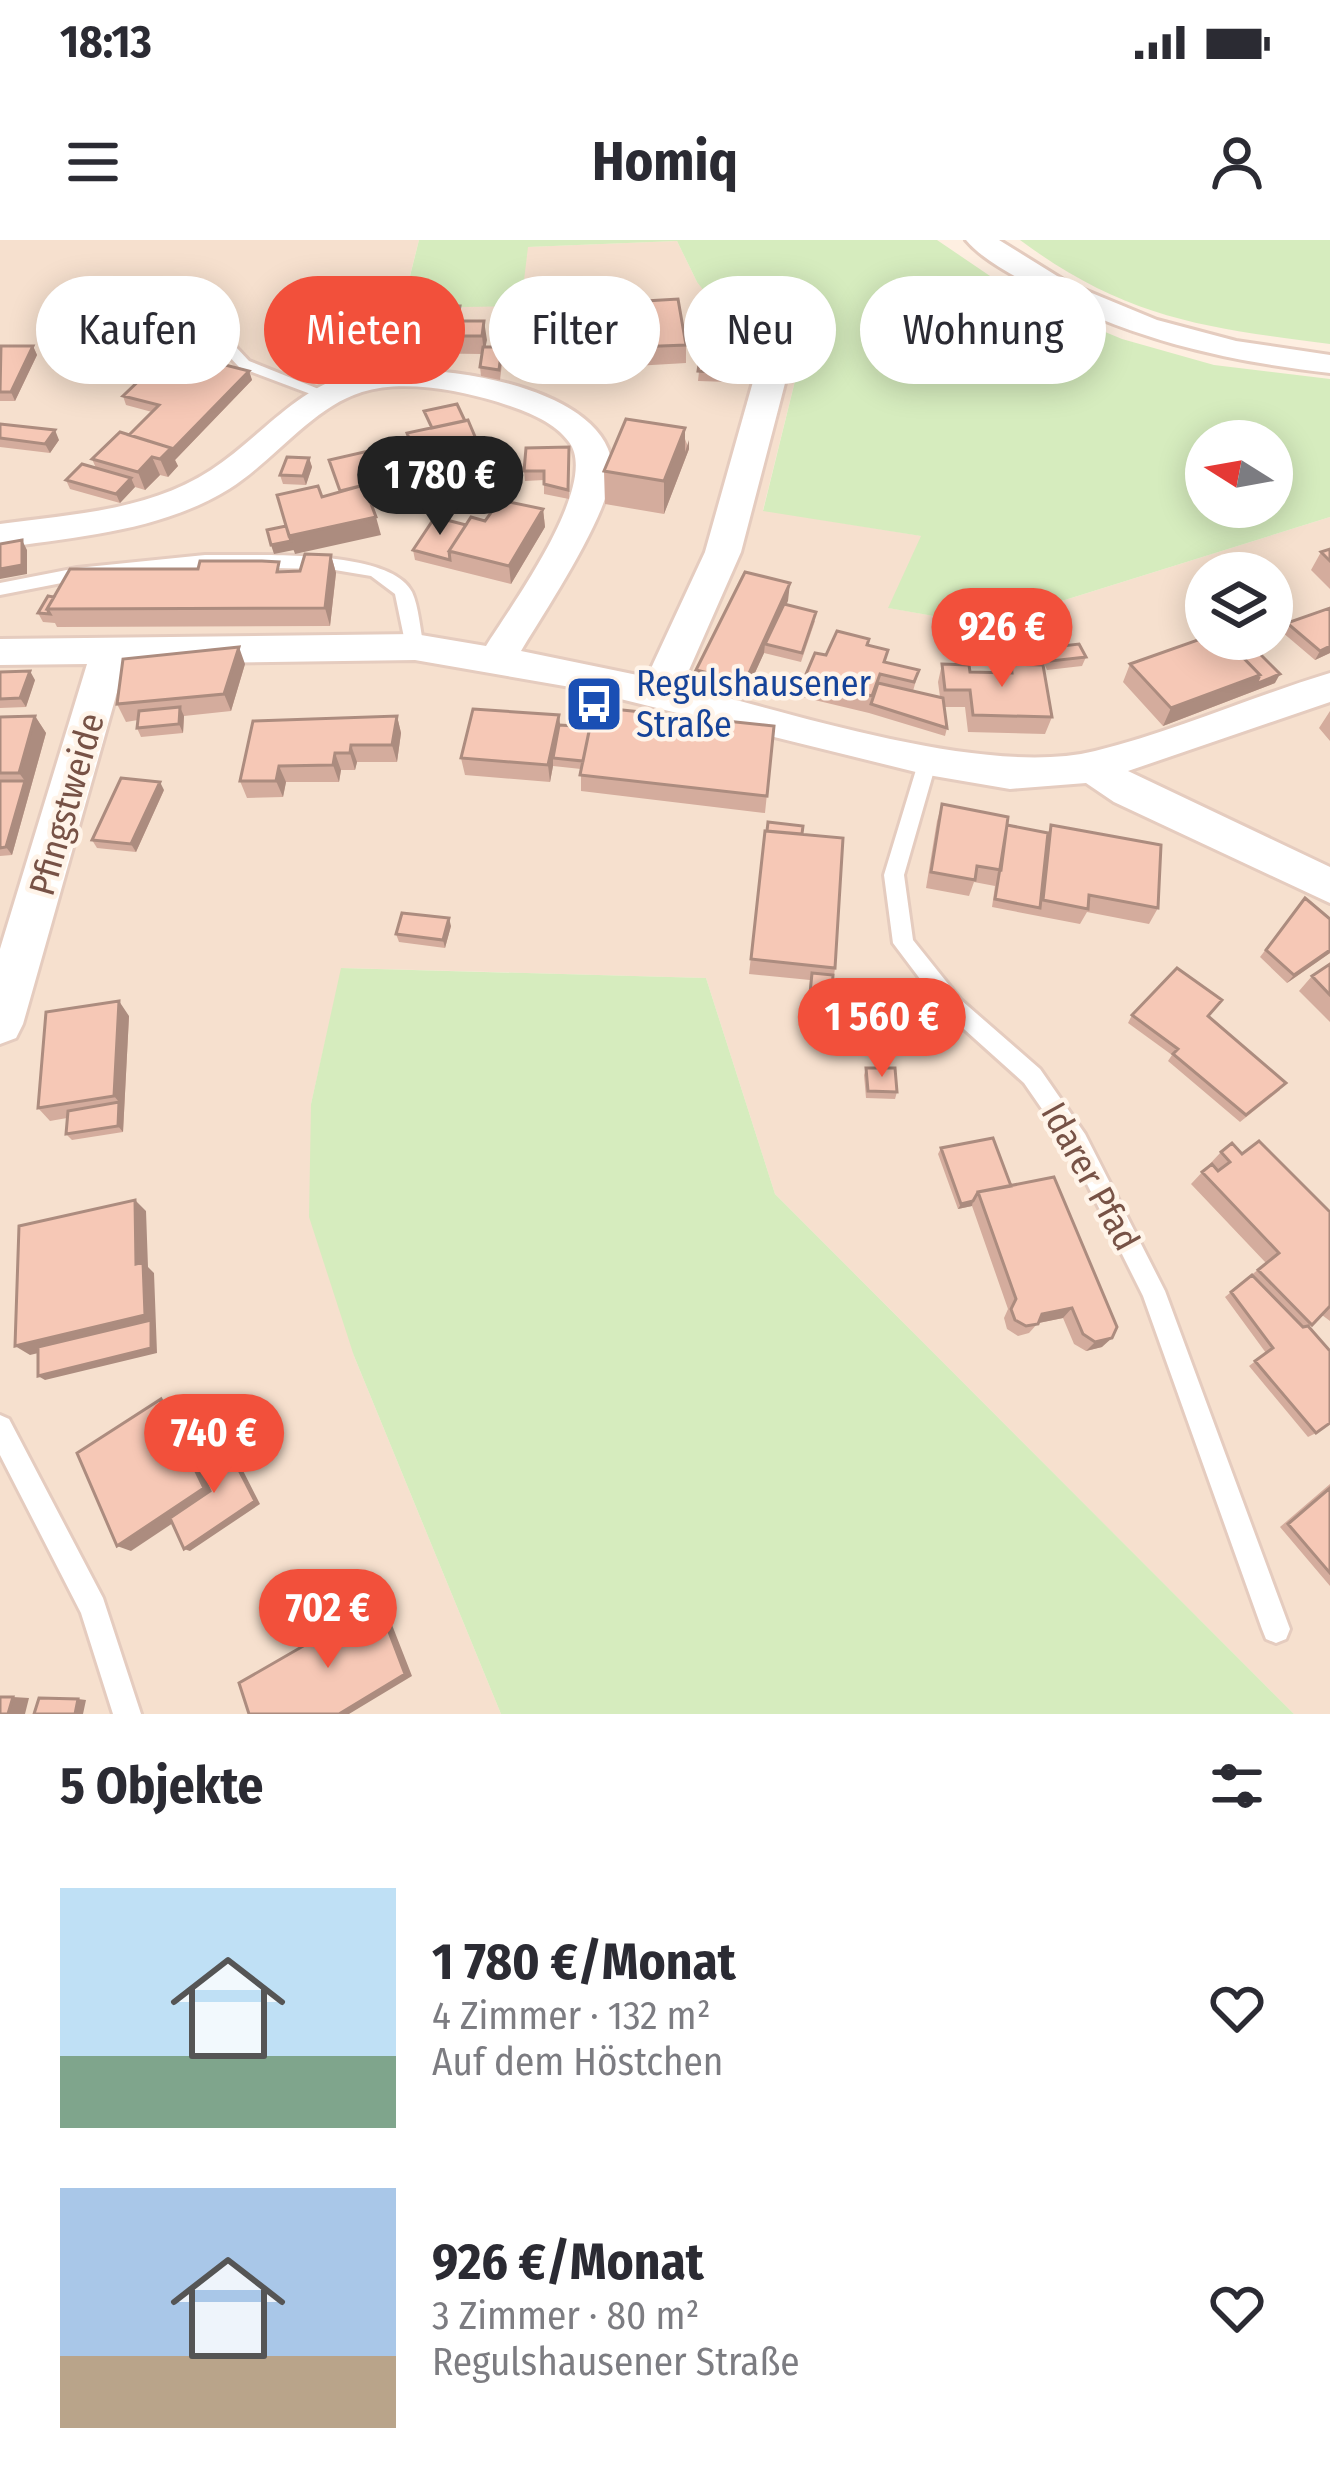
<!DOCTYPE html>
<html lang="de">
<head>
<meta charset="utf-8">
<style>
  body { margin:0; font-family:"Fira Sans Condensed",sans-serif; background:#f7f7f7; color:#2b2b33; height:100vh; display:flex; flex-direction:column; font-size:45px; white-space:nowrap }
  * { box-sizing:border-box; margin:0 }
  p { font-size:39px; color:#7c7c81 }
  .icon { flex:none; width:66px; height:66px; fill:none; stroke:currentColor; stroke-width:2; stroke-linecap:round; stroke-linejoin:round }
  .map { position:relative; height:1474px; overflow:hidden }
  .drawer { display:flex; flex-direction:column; background:#fff; flex:1 }
  .drawer>* { flex:none }
  .guide { position:absolute; left:36px; top:36px; width:1260px; height:108px; display:flex; gap:24px }
  .needle { width:78px; rotate:281deg }
  .tools { position:absolute; left:1185px; top:180px; display:grid; gap:24px }
  .tools a { display:grid; place-items:center; width:108px; height:108px; border-radius:50%; background:#fff; box-shadow:0 6px 30px #0003; font-size:60px }
  .price { position:absolute; translate:-50% -102px; padding:0 27px; border-radius:42px; background:#f2503b; color:#fff; font-size:39px; line-height:78px; filter:drop-shadow(0 3px 6px #0008) }
  .price::after { content:''; position:absolute; left:50%; top:72px; width:36px; height:27px; margin-left:-18px; background:inherit; clip-path:polygon(0 0,100% 0,50% 100%) }
  .price.active { background:#222; color:#fff }
  ul { padding:0; list-style:none }
  li { display:flex; align-items:center; gap:36px; height:300px; padding:0 60px }
  li span { display:grid; place-items:center; flex:none; width:336px; height:240px; border-radius:0px; color:#555 }
  li>.icon { margin-inline-start:auto }
  span .icon { width:144px; height:144px; fill:#fffc; stroke-width:1 }
  li b { font-size:51px }
  h2 { display:flex; justify-content:space-between; align-items:center; height:144px; padding:0 60px; font-size:51px }
  .chip { padding:0 42px; border-radius:54px; background:#fff; box-shadow:0 6px 30px #0003; font-size:42px; line-height:108px }
  .chip.active { background:#f2503b; color:#fff }
  .status { display:flex; justify-content:space-between; align-items:center; height:84px; padding:0 60px; background:#fff; direction:ltr }
  .status svg { height:33px; fill:currentColor }
  header { display:flex; justify-content:space-between; align-items:center; height:156px; padding:0 60px; background:#fff; font-size:54px; font-weight:700 }
  .map>svg:first-child { display:block }
</style>
</head>
<body>
<div class="status"><b>18:13</b><svg viewBox="0 0 49 12"><path d="M0 12V9h3v3zM5 12V6h3v6zM10 12V3h3v9zM15 12V0h3v12zM26 1h20v11H26zM47 4h2v5h-2z"/></svg></div>
<header><svg class="icon" aria-label="menu" viewBox="0 0 24 24"><path d="M4 6h16M4 12h16M4 18h16"/></svg>Homiq<svg class="icon" aria-label="person" viewBox="0 0 24 24"><circle cx="12" cy="8" r="4"/><path d="M4 21q1-7 8-7t8 7"/></svg></header>
<div class="map">
<svg width="1330" height="1474" viewBox="0 0 1330 1474">
  <rect width="100%" height="100%" fill="#feefe1"/>
  <path fill="#f6e0ce" fill-rule="evenodd" d="M0,0h419l-17,67 125,-60 150,-6 20,41 112,42 -46,186 159,26 -33,72 96,17 345,-108v1197h-36l-519,-520 -69,-216 -364,-10 -31,136 43,252 147,358h-501zM1206,333h66v66h-66z"/>
  <path fill="#d6ecbe" fill-rule="evenodd" d="M419,0h518l84,57 101,42 92,26 116,14v138l-345,108 -97,-17 33,-72 -158,-25 46,-187 -86,-9 -26,-33 -20,-41 -149,6 -7,59 -119,2zM1206,201h66v66h-66z
    M1020,0h310v104c-126,-16 -205,-26 -310,-104z
    M341,728l365,10 69,216 519,520h-793l-147,-358 -45,-139 2,-113z"/>
  <g fill="none" stroke-linecap="round" stroke-linejoin="round">
    <g stroke="#e5ccbf" stroke-width="6">
      <path id="service" d="M211,91h10l28,30 87,35 -12,3 -85,-32 -28,-30z
        M205,315c45,1 185,-8 207,37 7,15 8,38 12,55l-9,6 -9,-6 -11,-53 -24,-18 -42,-7 -124,-2 -128,13 -77,15v-12l77,-15z
        M928,513l9,7 -33,115 9,65 48,60 79,69 45,65 80,157 125,338 -4,10 -10,4 -10,-4 -4,-10 -119,-333 -74,-148 -45,-65 -79,-71 -52,-69 -9,-68 35,-115z
        M0,1175l9,4 94,179 38,116h-28l-32,-101 -81,-158z"/>
    </g>
    <g stroke="#e5ccbf" stroke-width="6">
      <path id="minor" d="M966,0h33l71,44 87,36 79,21 94,14v18c-106,-12 -210,-36 -303,-90 -21,-12 -46,-25 -61,-43z
        M774,115l16,9 -49,188 -59,134c111,27 304,92 413,65 80,-20 156,-54 235,-78v29l-202,69 202,96v36l-216,-101 -28,-19 -76,6 -82,-14 -352,-87 -161,-28 -290,4 -102,360 -7,14 -16,6v-95l87,-285 -87,1v-26l415,-5 71,12c25,-40 115,-162 83,-204 -16,-22 -47,-32 -71,-40 -39,-12 -96,-23 -136,-10 -51,16 -88,69 -133,97 -68,42 -152,48 -229,59v-24c72,-10 148,-13 211,-54 44,-28 82,-78 134,-94 64,-19 255,3 267,87 5,41 -69,151 -91,188l126,26 58,-125 53,-188z"/>
    </g>
    <use href="#service" fill="#fff" fill-rule="evenodd"/>
    <use href="#minor" fill="#fff" fill-rule="evenodd"/>
  </g>
  <path fill="#d4ac9d" d="M629,62l57,43v18l-51,3z
    M460,66l2,15h22l2,26h16l1,9 -3,24 -19,-4 -1,-9 2,-13 -81,-1 -1,-9z
    M375,70l4,19 -3,26 -67,2 -5,-18z
    M299,87l-3,18 -17,1 -3,-10z
    M531,94l61,1 1,19 -10,23 -74,-9 -2,-19z
    M33,106l4,9 -22,46h-15v-53z
    M701,112l31,2 -2,28 -32,-1z
    M249,131l3,9 -77,80 3,6 -10,11 -8,-2 -15,15 -10,-3 -15,16 -50,-14 -4,-9 30,-12 -4,-9 37,-24 23,-23 -26,-7 -3,-9z
    M0,184l59,16 -9,13 -50,-6z
    M685,199l4,10 -25,65 -59,-10 -1,-33z
    M569,207v52l-25,-5v-14l-19,1 -1,-10z
    M309,218l3,9 -6,18 -23,-1 -3,-9z
    M543,269l2,18 -34,57 -96,-24 -2,-10 53,-25z
    M1330,309v40l-19,-19 10,-18z
    M331,315l5,18 -6,53 -273,1 -2,-4 -12,-1 -5,-9 16,-16 246,-26z
    M790,343l-4,21 29,17 -14,41 -37,-9 -21,46 -48,-12 1,-17z
    M1287,383l43,30 -15,7 -33,-28z
    M868,406l20,4 -3,13 34,7 -6,21 27,6 -2,-15 4,-18 28,8 38,1 3,-9 41,53 -7,17 -77,-2 -3,-25h-21l3,21 -2,8 -76,-23 -67,-16 2,-18 22,-24z
    M1045,408l41,9 -4,9 -35,4 -6,-13z
    M245,424l-14,47 -47,5 -1,17 -42,4 -4,-9 1,-8 -12,2 -9,-18z
    M1130,424l145,19 -112,43 -40,-44z
    M0,432l35,8 -9,27 -26,1z
    M1330,471v30l-11,-13z
    M35,476l11,17 -34,122 -12,1v-139z
    M397,476l4,17 -4,29h-40l-2,8h-14l-2,12h-53l-3,15 -36,1 -7,-17z
    M560,485l30,2 184,-1 -9,87 -184,-22v-22l-28,-3 -3,16 -85,-7 -4,-17z
    M164,550l-28,62 -39,-4 -5,-8z
    M942,564l65,21 41,8 3,-8 107,83 -9,16 -62,-12 -7,12 -88,-17 3,-21 -21,-4 -5,14 -43,-8 11,-67z
    M765,591l37,3 33,134 -6,46 -21,-3 2,-31 -61,-6z
    M1305,658l25,55 -43,30 -27,-26z
    M451,686l-6,22 -46,-6 -3,-8z
    M1330,724v58l-31,-31 13,-15z
    M1132,775l76,1 72,74 -40,32 -72,-61 4,-6 -44,-32z
    M129,776l-6,116 -51,8 -6,-6 1,-16 -17,3 -12,-13z
    M866,828l31,24 -2,7 -29,-1 -2,-23z
    M941,908l70,38 91,161 -16,4 -12,-7 -11,-26 -25,5 -9,10 -11,3 -11,-7 -3,-11 4,-9 -36,-103 -14,3 -20,-55z
    M1221,912l21,2 88,58v109l-8,-6 -13,12 7,106 -8,4 -59,-71 17,-13 -41,-56 41,-34 -75,-79z
    M1330,1244v102l-50,-59z"/>
  <path fill="#ac8c7f" d="M375,70l4,19 -3,26 -4,-18z
    M296,78l3,9 -3,18 -3,-9z
    M484,81l3,19 -3,14 -2,-18z
    M592,95l1,19 -10,23 -1,-19z
    M33,106l4,9 -22,46 -4,-9z
    M249,131l3,9 -77,80 3,6 -10,11 -8,-18z
    M685,188v24l4,-12v9l-25,65v-33z
    M55,190l4,10 -9,13 -5,-9z
    M152,217l8,18 -15,15 -7,-18z
    M309,218l3,9 -6,18 -3,-9z
    M484,218l3,18 -142,32 -2,-9 81,-18 -2,-9z
    M131,238l4,9 -15,16 -4,-9z
    M543,269l2,18 -34,57 -2,-18z
    M376,277l5,18 -86,19 -6,-18z
    M22,300l5,10v24l-27,5v-10z
    M291,301l3,9 -20,4 -3,-9z
    M331,315l5,18 -6,53 -5,-18z
    M790,343l-2,18 -20,44 -3,-1 -1,9 -21,46 2,-17z
    M1330,406v7l-15,7 5,-9z
    M239,407l6,17 -14,47 -7,-17z
    M30,431l5,9 -9,27 -6,-9z
    M1280,434l-5,9 -112,43 8,-18 89,-33z
    M180,467l4,9 -1,17 -4,-9z
    M559,475l2,17 -8,26v8l-3,16 -2,-17z
    M35,476l11,17 -34,122 -6,-8 19,-66 -6,-8z
    M397,476l4,17 -4,29 -5,-17z
    M351,505l6,17 -2,8 -5,-17z
    M335,513l6,17 -2,12 -6,-17z
    M279,526l7,16 -3,15 -7,-16z
    M160,542l4,8 -28,62 -5,-8z
    M449,678l2,8 -6,22 -2,-8z
    M1330,710v3l-43,30 7,-8z
    M119,761l10,15 -6,116 -5,-6 1,-24 -5,-6z
    M135,960l11,11 2,56 6,6 3,80 -112,27 -7,-4 113,-50 -121,29 -15,-9 121,-82z
    M973,961l-1,5 -14,3 3,-5z
    M1072,1068l-9,10 -29,6 8,-10z
    M1112,1098l-10,9 -16,4 9,-9z
    M161,1159l12,8 42,88 -84,56 -14,-5z
    M223,1199l6,4 31,61 -70,47 -6,-2 71,-48z
    M378,1363l7,4 27,69 -63,38h-10z
    M13,1457l16,1 -4,16h-17z
    M78,1459l8,1 -3,14h-8z"/>
  <path fill="#f6c8b6" stroke="#ac8c7f" stroke-width="3" d="M678,59l8,46 -51,2 -6,-45z
    M419,66h41l-3,15h27l-2,15h-69z
    M375,70l-3,27 -68,2 5,-27z
    M404,77h13l-4,19 2,8h-15z
    M281,78h15l-3,18h-17z
    M533,88l59,7 -10,23 -75,-9 7,-17 17,2z
    M1,106h32l-22,46h-11z
    M483,107h19l-3,23 -19,-3z
    M170,111l79,20 -77,79 -1,-2 -42,-13 30,-30 -36,-9z
    M701,112l31,2 -1,19 -33,-2z
    M457,164l8,17 -33,7 -8,-17z
    M626,179l59,9 -21,53 -60,-10z
    M468,180l16,38 -62,14 -15,-39z
    M0,184l55,6 -10,14 -45,-6z
    M120,192l51,16 -11,11 -8,-2 -14,15 -46,-13z
    M408,202l16,39 -57,12 -3,-8 -24,6 -11,-31z
    M569,207l-1,43 -24,-6v-13h-20l2,-23z
    M287,217l22,1 -6,18 -23,-1z
    M82,224l49,14 -15,16 -50,-14z
    M364,245l12,32 -87,19 -12,-41 41,-9 4,11z
    M500,260l43,9 -34,57 -60,-15 22,-34 14,4z
    M435,277l31,8 -17,26 1,9 -37,-10z
    M286,286l5,15 -20,4 -4,-15z
    M22,300v25l-22,4v-25z
    M1330,309v12l-9,-9z
    M305,314l26,1 -6,53 -278,1 23,-40h128l2,-8h62l17,1 -2,10 23,-1z
    M745,332l45,11 -45,99 -49,-12z
    M48,356l6,1 -7,12 3,5 -12,-1z
    M784,364l32,8 -14,41 -37,-9z
    M1330,368v38l-10,5 -33,-28z
    M837,391l32,8 -2,6 21,5 -4,12 35,8 -5,12 -34,-8 -8,22 -68,-17 11,-26 11,2z
    M1206,397v2h19l35,36 -89,33 -41,-44z
    M1225,399h20l35,35 -24,10 4,-9z
    M1079,404l7,13 -35,4 -6,-13z
    M239,407l-15,47 -107,10 6,-45z
    M942,424l27,1 1,7 42,1 -1,-9 32,1 9,52 -79,-2 -3,-25h-25z
    M30,431l-10,27 -20,1v-27z
    M878,443l65,15 4,30 -76,-24z
    M180,467l-1,17 -42,4 2,-17z
    M594,467l180,19 -7,70 -187,-21z
    M473,469l86,6 -11,50 -87,-7z
    M35,476l-16,57h-19v-56z
    M397,476l-5,29h-41l-1,8h-15l-2,12 -54,1 -3,15h-36l13,-60z
    M559,485l31,2 -7,34 -30,-3z
    M121,538l39,4 -29,62 -39,-4z
    M0,541h25l-19,66 -6,1z
    M942,564l66,13 -7,53 -24,-4 -2,14 -44,-8z
    M768,582l35,4 -1,8 -35,-3z
    M1007,585l41,8 -8,75 -45,-9z
    M1051,585l110,20 -3,63 -69,-13 -1,14 -45,-9z
    M765,591l78,7 -8,130 -84,-9z
    M1305,658l25,21v31l-36,25 -28,-25z
    M402,673l47,5 -6,22 -47,-6z
    M1330,724v31l-18,-19z
    M1177,728l45,32 -14,16 78,67 -40,32 -73,-61 5,-5 -46,-34z
    M812,733l21,2 -2,32 -22,-3z
    M119,761l-5,95 -76,12 8,-96z
    M866,828h29l2,24 -29,-1z
    M119,862l-1,24 -52,8 2,-23z
    M993,898l18,48 -33,6 -5,9 -12,3 -20,-56z
    M1259,901l71,71v94l-18,19 -54,-55 21,-17 -77,-81 10,-8 6,7 12,-9 -9,-10 11,-9 10,11z
    M1054,937l63,150 -5,11 -17,4 -12,-8 -11,-26 -30,6 -4,10 -12,2 -11,-6 -4,-11 5,-10 -38,-107z
    M135,960l1,64 7,-2 2,53 -130,31 4,-120z
    M1252,1035l51,52 5,-1 22,25v72l-14,10 -61,-72 18,-13 -42,-56z
    M151,1080v28l-113,28v-29z
    M161,1159l43,89 -87,58 -40,-93z
    M223,1199l32,62 -71,48 -14,-31 40,-27 -16,-33z
    M1330,1248v85l-42,-49z
    M378,1363l27,71 -66,40h-90l-10,-31z
    M0,1457h13l-5,17h-8z
    M39,1458l39,1 -3,15h-41z"/>
  <defs>
    <g id="bus-square" transform="scale(3)"><rect x="-9" y="-9" width="18" height="18" rx="4" fill="#1a4fb4" stroke="#fff4e9"/><path d="M-5-6H5V4H4V6H2V4H-2V6H-4V4H-5ZM-3.5-4V0h7V-4ZM-3.5 1.2v1.5H-2V1.2ZM2 1.2v1.5H3.5V1.2Z" fill="#fff"/></g>
  </defs>
  <g fill-rule="evenodd">
    <use href="#bus-square" x="594" y="464"/>
  </g>
  <g text-anchor="middle" stroke-width="9" stroke-linejoin="round" paint-order="stroke">
    <g font-size="36" fill="#164399" stroke="#fff4e9" text-anchor="start">
      <text x="636" y="456">Regulshausener<tspan x="636" dy="41">Straße</tspan></text>
    </g>
    <g font-size="36" fill="#775246" stroke="#fff4e9">
      <text transform="translate(66 564) rotate(-74)" y="13">Pfingstweide</text>
      <text transform="translate(1091 936) rotate(61)" y="13">Idarer Pfad</text>
    </g>
  </g>
</svg>
<div class="tools">
<a><svg class="needle" viewBox="-14 -14 28 28"><path d="M0-13l5 13h-10z" fill="#e53935"/><path d="M0 13l5-13h-10z" fill="#7c7c81"/></svg></a>
<a><svg class="icon" aria-label="layers" viewBox="0 0 24 24"><path d="M12 4l9 5-9 5-9-5zM3 14l9 5 9-5"/></svg></a>
</div>
<b class="price active" style="left:440px;top:298px">1 780 €</b>
<b class="price" style="left:1002px;top:450px">926 €</b>
<b class="price" style="left:882px;top:840px">1 560 €</b>
<b class="price" style="left:214px;top:1256px">740 €</b>
<b class="price" style="left:328px;top:1431px">702 €</b>
<div class="guide">
<a class="chip">Kaufen</a>
<a class="chip active">Mieten</a>
<a class="chip">Filter</a>
<a class="chip">Neu</a>
<a class="chip">Wohnung</a>
</div>
</div>
<section class="drawer">
<h2>5 Objekte<svg class="icon" aria-label="filters" viewBox="0 0 24 24"><path d="M4 7h16M4 17h16"/><circle cx="9" cy="7" r="2"/><circle cx="15" cy="17" r="2"/></svg></h2>
<ul>
<li><span style="background:linear-gradient(#bfe0f5 70%,#7fa58c 0)"><svg class="icon" aria-label="home" viewBox="0 0 24 24"><path d="M3 11l9-7 9 7M6 9v11h12V9"/></svg></span><div><b>1 780 €/Monat</b><p>4 Zimmer · 132 m²</p><p>Auf dem Höstchen</p></div><svg class="icon" aria-label="heart" viewBox="0 0 24 24"><path d="M12 20l-8-8c-3-5 5-10 8-4 3-6 11-1 8 4z"/></svg></li>
<li><span style="background:linear-gradient(#a9c7e8 70%,#b9a48a 0)"><svg class="icon" aria-label="home" viewBox="0 0 24 24"><path d="M3 11l9-7 9 7M6 9v11h12V9"/></svg></span><div><b>926 €/Monat</b><p>3 Zimmer · 80 m²</p><p>Regulshausener Straße</p></div><svg class="icon" aria-label="heart" viewBox="0 0 24 24"><path d="M12 20l-8-8c-3-5 5-10 8-4 3-6 11-1 8 4z"/></svg></li>
</ul>
</section>
</body>
</html>
